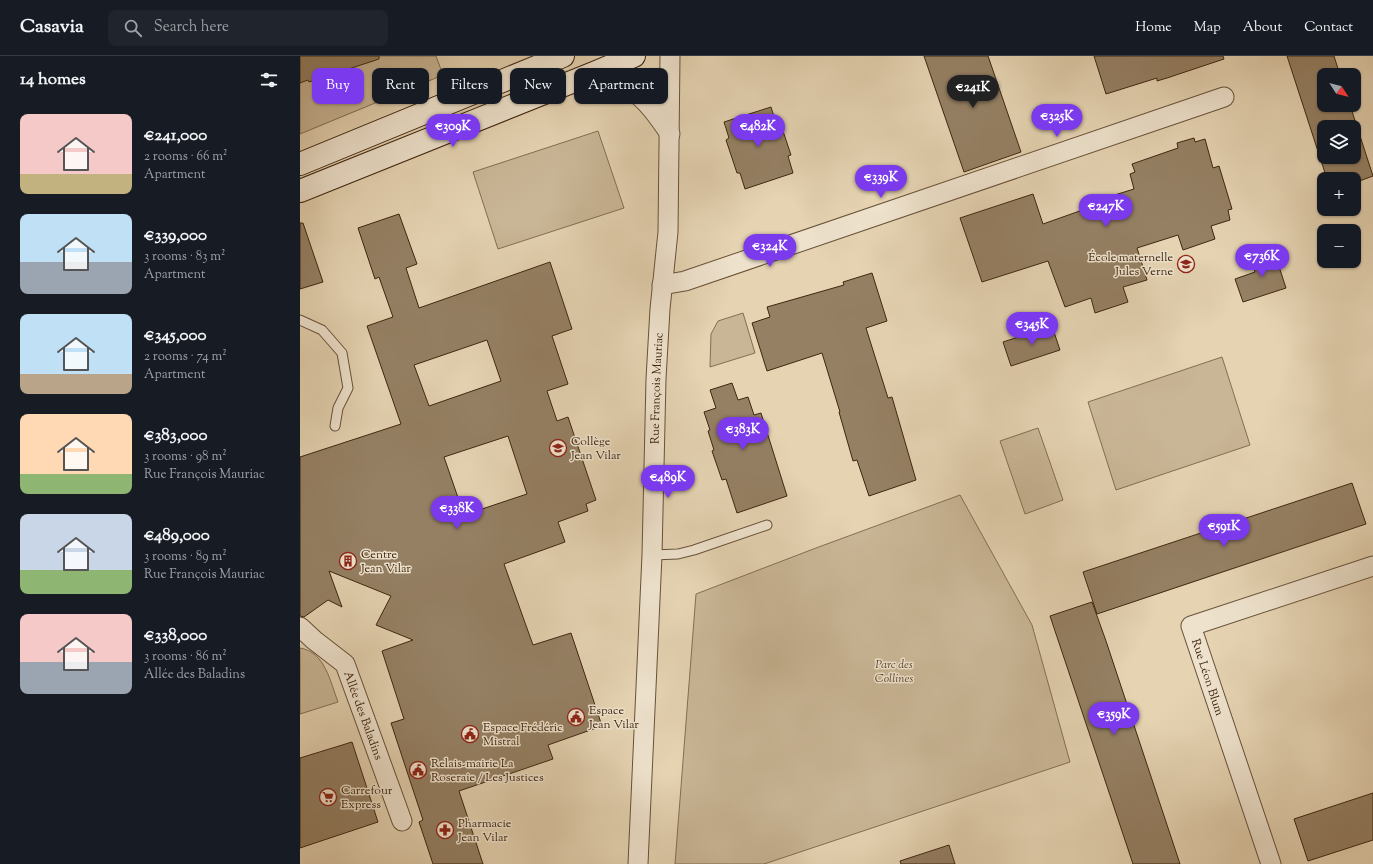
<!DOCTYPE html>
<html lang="en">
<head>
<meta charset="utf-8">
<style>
  body { margin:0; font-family:"Sorts Mill Goudy",serif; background:#20242c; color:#f1f3f6; height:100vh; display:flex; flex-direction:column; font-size:15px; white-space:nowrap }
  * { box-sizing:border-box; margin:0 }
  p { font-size:13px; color:#9ea1a6 }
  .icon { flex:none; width:22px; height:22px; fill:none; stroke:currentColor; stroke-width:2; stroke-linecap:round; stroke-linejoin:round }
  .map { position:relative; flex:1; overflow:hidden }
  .details { display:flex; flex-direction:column; background:#171b24; width:300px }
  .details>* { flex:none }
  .top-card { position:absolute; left:12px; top:12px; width:380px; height:36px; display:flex; gap:8px }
  .needle { width:26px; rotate:126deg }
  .buttons { position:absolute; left:1017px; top:12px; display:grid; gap:8px }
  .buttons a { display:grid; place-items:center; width:44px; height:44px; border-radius:8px; background:#171b24; box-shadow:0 1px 3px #0004; font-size:20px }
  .price { position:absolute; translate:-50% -34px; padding:0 9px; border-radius:14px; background:#7c3aed; color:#fff; font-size:13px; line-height:26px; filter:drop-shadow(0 1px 2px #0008) }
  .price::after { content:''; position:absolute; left:50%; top:24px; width:12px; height:9px; margin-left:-6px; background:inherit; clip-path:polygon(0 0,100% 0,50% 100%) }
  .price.selected { background:#222; color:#fff }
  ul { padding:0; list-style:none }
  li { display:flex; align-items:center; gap:12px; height:100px; padding:0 20px }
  li span { display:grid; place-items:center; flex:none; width:112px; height:80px; border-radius:8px; color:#555 }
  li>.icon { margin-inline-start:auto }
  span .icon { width:48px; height:48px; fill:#fffc; stroke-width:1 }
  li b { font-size:17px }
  h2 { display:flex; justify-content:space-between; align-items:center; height:48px; padding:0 20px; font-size:17px }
  .tag { padding:0 14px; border-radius:8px; background:#171b24; box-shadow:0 1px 3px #0004; font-size:14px; line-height:36px }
  .tag.selected { background:#7c3aed; color:#fff }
  header { display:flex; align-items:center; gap:24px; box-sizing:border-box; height:56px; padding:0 20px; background:#171b24; border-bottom:1px solid #363941 }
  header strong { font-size:19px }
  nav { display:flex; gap:22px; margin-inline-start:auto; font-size:14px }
  .search { width:280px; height:36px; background:#20242c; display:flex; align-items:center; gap:10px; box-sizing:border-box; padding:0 14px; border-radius:8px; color:#9ea1a6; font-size:15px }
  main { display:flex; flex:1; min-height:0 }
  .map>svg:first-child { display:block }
</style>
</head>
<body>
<header>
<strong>Casavia</strong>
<div class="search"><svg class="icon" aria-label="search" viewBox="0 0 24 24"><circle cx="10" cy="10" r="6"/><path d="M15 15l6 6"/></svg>Search here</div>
<nav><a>Home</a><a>Map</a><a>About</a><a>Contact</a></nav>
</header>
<main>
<section class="details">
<h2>14 homes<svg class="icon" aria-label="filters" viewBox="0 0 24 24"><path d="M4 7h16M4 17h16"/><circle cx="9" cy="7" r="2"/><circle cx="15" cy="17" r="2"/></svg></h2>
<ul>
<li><span style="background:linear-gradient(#f6c9c9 75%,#c2b280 0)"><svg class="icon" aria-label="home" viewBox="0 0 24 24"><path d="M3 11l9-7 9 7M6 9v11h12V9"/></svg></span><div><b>€241,000</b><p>2 rooms · 66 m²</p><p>Apartment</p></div></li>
<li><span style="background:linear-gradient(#bfe0f5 60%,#9aa5b1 0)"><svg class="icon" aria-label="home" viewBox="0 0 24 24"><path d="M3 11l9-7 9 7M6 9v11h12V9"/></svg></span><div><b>€339,000</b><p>3 rooms · 83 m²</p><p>Apartment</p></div></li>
<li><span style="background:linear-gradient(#bfe0f5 75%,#b9a48a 0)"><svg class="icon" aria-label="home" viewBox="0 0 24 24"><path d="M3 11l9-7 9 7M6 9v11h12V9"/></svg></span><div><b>€345,000</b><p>2 rooms · 74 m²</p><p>Apartment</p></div></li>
<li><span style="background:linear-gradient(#ffd9b3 75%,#8fb573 0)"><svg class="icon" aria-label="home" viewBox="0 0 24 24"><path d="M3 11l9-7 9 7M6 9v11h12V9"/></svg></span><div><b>€383,000</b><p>3 rooms · 98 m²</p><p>Rue François Mauriac</p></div></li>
<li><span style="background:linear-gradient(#c9d6e8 70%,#8fb573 0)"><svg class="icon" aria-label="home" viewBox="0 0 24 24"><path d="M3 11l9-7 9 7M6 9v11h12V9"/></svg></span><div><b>€489,000</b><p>3 rooms · 89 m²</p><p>Rue François Mauriac</p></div></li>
<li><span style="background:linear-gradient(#f6c9c9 60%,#9aa5b1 0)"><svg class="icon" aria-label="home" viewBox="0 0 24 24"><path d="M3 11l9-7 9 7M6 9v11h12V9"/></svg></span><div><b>€338,000</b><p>3 rooms · 86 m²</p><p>Allée des Baladins</p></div></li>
</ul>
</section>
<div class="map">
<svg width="1073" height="808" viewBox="0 0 1073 808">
  <rect width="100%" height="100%" fill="#e5d3b2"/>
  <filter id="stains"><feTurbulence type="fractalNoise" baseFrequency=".005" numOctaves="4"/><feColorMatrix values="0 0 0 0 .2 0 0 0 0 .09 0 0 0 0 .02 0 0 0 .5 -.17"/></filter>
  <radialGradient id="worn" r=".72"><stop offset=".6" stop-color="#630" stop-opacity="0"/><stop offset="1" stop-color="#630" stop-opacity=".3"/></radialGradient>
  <path fill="#c9b696" stroke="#846e53" d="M0,0h136l7,19 -143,59z
    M298,75l26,77 -126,41 -25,-77z
    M443,257l12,40 -45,14 1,-33 7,-13z
    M922,301l28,88 -134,45 -28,-88z
    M738,372l25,72 -38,14 -25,-73z
    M660,439l72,130 38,137 -306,102h-89l21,-270 120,-46z
    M0,592c25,4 30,33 38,54l-38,12z"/>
  <path fill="#958064" stroke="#3e2610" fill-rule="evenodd" d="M0,0h79v3l-70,23 -1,-2 -8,3z
    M624,0h64l33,96 -57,20z
    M794,0h129l1,3 -57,19 -10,3v-3l-51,16z
    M987,0h47l6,19h-16v30h26l23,71 -19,7v-4h-27zM1024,71h30v30h-30z
    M471,51l5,16 4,-1 11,33 -3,1 5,17 -48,16 -5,-16h-3l-11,-33 3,-2 -5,-16z
    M894,82l1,4 10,-3 8,29 6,-2 13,43 -4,1 2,10 -19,6 4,13 -32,11 -5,-15 -41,13 10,32 -24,7 5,15 -33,11 -4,-15 -26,9 -17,-46 -66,21 -22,-64 73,-24 10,30 48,-17 -2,-4 45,-14 -4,-15 5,-2 -3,-8 46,-16 -1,-5z
    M99,158l18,50 -11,4 13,40 131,-46 22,67 -20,7 16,48 -21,7 10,30 11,-4 28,83 -10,4 2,7 -30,11 7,20 -61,22 29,81 38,-12 31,93 -54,19 5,14 -94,32 24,73h-50l-14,-42 4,-2 -32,-97 13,-4 -22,-68 31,-11 -37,-15 15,-29 -62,-25 13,36 -14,-7 -24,17 -4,-1v-159l101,-33 -34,-98 26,-9 -14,-40 -4,2 -17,-51zM187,284l14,41 -72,25 -15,-41zM208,380l19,58 -63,21 -20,-58z
    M0,167h3l20,59 -23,7z
    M974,195l12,37 -43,14 -8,-23 20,-7 -4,-13z
    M572,217l15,48 -21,7 22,70 4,-1 24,83 -47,16 -12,-36 -4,1 -14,-49h1l-18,-59 -55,18 -15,-48 18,-6 -3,-10 77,-22 -1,-3z
    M752,270l8,24 -49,16 -8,-24z
    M432,327l6,17 10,-3 6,18 7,-2 26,83 -50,17 -11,-34 -4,1 -10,-29 2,-1 -6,-19 2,-1 -6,-18 12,-4 -6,-18z
    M1052,427l14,41 -269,90 -14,-42z
    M792,546l14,39 74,223h-47l-83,-248z
    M52,686l26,80 -78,26v-90z
    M1073,737v47l-65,21 -14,-42z
    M649,789l6,19h-54l-1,-3z"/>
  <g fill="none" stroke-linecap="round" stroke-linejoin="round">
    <g stroke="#685138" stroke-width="11">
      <path id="lane" d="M0,264l22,10 20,23 6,35 -10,20 -3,18
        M352,499l26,-1 16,-4 73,-25"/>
    </g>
    <g stroke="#685138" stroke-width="21">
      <g id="street">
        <path d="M294,17c12,6 26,10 37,17 16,10 28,28 39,44"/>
        <path d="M362,229l23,-4 539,-184"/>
        <path id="s1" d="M0,571l14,13 31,24 57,157"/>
        <path id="s2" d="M338,808l14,-309 4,-176 4,-70 8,-77 2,-176"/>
        <path d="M971,808l-80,-238 182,-60"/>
      </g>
    </g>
    <g stroke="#3e2610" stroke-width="24">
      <path id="secondary" d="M0,108l263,-108
        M0,135l294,-118 40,-17"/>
    </g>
    <use href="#lane" stroke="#eee2cd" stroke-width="9"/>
    <use href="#street" stroke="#eee2cd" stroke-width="19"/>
    <use href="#secondary" stroke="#eee2cd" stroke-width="22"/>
  </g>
  <defs>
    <g id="school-ring" transform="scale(0.9)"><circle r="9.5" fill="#eee2cd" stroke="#8f2418" stroke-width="1.5"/><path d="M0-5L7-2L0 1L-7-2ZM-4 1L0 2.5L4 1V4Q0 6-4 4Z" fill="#8f2418"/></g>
    <g id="building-ring" transform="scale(0.9)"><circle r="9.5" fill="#eee2cd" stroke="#8f2418" stroke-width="1.5"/><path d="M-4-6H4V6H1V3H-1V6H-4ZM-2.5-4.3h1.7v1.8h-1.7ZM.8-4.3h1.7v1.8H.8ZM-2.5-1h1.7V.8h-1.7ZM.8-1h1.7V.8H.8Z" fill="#8f2418"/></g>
    <g id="civic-ring" transform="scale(0.9)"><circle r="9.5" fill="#eee2cd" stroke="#8f2418" stroke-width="1.5"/><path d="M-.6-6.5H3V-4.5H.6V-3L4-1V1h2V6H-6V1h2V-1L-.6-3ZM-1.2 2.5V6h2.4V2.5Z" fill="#8f2418"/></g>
    <g id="supermarket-ring" transform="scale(0.9)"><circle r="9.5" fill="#eee2cd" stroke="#8f2418" stroke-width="1.5"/><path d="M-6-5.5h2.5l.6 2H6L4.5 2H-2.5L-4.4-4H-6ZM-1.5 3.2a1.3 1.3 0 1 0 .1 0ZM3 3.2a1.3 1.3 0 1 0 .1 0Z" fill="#8f2418"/></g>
    <g id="pharmacy-ring" transform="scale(0.9)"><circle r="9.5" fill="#eee2cd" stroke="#8f2418" stroke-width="1.5"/><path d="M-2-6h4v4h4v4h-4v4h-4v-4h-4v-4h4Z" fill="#8f2418"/></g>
  </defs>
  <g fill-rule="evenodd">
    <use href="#school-ring" x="886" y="208"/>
    <use href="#school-ring" x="258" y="392"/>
    <use href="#building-ring" x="48" y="505"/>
    <use href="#civic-ring" x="276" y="661"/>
    <use href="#civic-ring" x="170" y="678"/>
    <use href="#civic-ring" x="118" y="714"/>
    <use href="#supermarket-ring" x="28" y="741"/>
    <use href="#pharmacy-ring" x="145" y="774"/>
  </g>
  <g text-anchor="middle" stroke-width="3" stroke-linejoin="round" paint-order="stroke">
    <g font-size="12" fill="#3e2610" stroke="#eee2cd" text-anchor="start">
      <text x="873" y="205" text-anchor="end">École maternelle<tspan x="873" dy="14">Jules Verne</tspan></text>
      <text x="271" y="389">Collège<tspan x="271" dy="14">Jean Vilar</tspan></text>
      <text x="61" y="502">Centre<tspan x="61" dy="14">Jean Vilar</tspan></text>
      <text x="289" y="658">Espace<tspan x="289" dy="14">Jean Vilar</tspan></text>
      <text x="183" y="675">Espace Frédéric<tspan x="183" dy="14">Mistral</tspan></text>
      <text x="131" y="711">Relais-mairie La<tspan x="131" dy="14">Roseraie / Les Justices</tspan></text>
      <text x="41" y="738">Carrefour<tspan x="41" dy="14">Express</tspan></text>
      <text x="158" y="771">Pharmacie<tspan x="158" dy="14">Jean Vilar</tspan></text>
    </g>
    <g font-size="12" fill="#3e2610" stroke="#eee2cd">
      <text dy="4" stroke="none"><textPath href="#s2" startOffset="476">Rue François Mauriac</textPath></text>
      <text transform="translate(908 621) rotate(72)" y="4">Rue Léon Blum</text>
      <text dy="4" stroke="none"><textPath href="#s1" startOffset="113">Allée des Baladins</textPath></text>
    </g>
    <g font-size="12" font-style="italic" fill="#5a432b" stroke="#eee2cd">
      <text x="594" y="612">Parc des<tspan x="594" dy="14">Collines</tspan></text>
    </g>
  </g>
  <rect width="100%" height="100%" filter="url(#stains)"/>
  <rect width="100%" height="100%" fill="url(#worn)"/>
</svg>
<div class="buttons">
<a><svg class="needle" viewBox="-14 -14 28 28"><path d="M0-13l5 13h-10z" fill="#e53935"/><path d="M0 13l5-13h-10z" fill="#9ea1a6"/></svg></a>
<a><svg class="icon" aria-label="layers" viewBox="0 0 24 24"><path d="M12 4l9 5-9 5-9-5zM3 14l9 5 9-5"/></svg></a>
<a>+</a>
<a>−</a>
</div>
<b class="price selected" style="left:673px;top:53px">€241K</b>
<b class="price" style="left:757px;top:82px">€325K</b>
<b class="price" style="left:153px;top:92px">€309K</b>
<b class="price" style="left:458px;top:92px">€482K</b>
<b class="price" style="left:581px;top:143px">€339K</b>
<b class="price" style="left:806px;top:172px">€247K</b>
<b class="price" style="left:470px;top:212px">€324K</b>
<b class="price" style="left:962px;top:222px">€736K</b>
<b class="price" style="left:732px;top:290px">€345K</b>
<b class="price" style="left:443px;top:395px">€383K</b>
<b class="price" style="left:368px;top:443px">€489K</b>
<b class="price" style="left:157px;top:474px">€338K</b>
<b class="price" style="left:924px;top:492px">€591K</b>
<b class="price" style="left:814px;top:680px">€359K</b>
<div class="top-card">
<a class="tag selected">Buy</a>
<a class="tag">Rent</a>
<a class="tag">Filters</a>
<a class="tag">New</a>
<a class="tag">Apartment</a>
</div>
</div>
</main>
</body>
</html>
